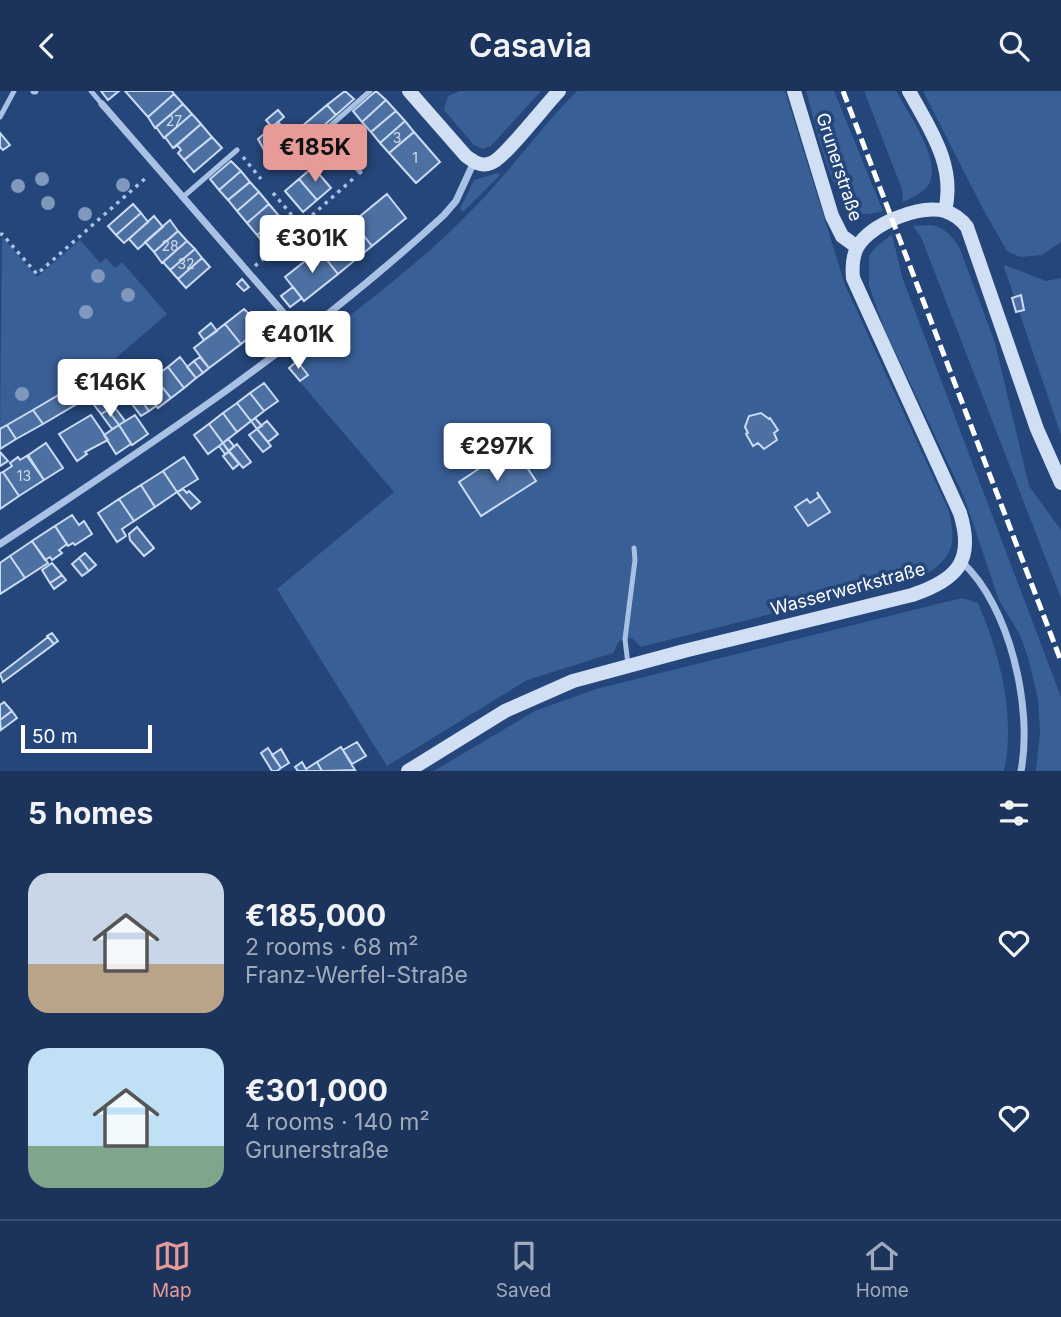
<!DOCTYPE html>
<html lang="en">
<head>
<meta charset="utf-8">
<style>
  body { margin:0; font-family:Inter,sans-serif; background:#293f65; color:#f1f3f6; height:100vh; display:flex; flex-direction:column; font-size:26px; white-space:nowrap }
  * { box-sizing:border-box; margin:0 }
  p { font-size:23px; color:#a0aabb }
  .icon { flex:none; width:38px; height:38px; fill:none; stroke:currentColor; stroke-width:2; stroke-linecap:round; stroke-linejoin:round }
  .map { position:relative; height:680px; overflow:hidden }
  .details { display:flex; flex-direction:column; background:#1c345c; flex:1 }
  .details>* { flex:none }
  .scale { position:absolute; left:21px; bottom:18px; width:131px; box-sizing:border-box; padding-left:7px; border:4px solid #fff; border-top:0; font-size:19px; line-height:24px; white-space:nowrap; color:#fff; -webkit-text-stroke:5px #25467a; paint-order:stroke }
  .price { position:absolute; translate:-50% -60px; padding:0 16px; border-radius:7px; background:#fff; color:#222; font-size:23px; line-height:46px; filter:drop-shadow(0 2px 4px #0008) }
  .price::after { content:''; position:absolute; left:50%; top:42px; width:21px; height:16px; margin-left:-10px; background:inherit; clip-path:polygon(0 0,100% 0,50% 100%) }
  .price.selected { background:#e69b98; color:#111 }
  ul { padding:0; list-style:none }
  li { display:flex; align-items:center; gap:21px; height:175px; padding:0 28px }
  li span { display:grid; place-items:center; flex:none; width:196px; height:140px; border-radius:21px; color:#555 }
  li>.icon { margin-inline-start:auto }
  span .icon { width:84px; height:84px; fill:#fffc; stroke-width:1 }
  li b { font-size:30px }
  h2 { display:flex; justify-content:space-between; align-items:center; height:84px; padding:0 28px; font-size:30px }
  header { display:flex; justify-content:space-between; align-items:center; height:91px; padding:0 28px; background:#1c345c; font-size:32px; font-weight:600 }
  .menu { display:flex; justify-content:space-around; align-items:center; height:98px; border-top:2px solid #3a4f72; background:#1c345c; font-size:19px; color:#a0aabb }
  .menu a { display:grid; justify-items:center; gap:4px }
  .menu .selected { color:#e69b98 }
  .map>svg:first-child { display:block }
</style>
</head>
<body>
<header><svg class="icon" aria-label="back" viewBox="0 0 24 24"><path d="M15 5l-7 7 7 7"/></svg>Casavia<svg class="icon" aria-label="search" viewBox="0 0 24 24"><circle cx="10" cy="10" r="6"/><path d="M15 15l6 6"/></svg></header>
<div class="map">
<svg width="1061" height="680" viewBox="0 0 1061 680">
  <rect width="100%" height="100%" fill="#25467a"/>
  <path fill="#395f97" d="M460,0h81l-50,55 -8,3 -9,-4 -30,-35 4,-14z
    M577,0h208l60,194 103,224c9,32 6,48 -23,66l-284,72 -9,-9 -13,3 -6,12 -86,27 -140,86 -110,-177 117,-97 -94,-110 8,-7 -13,-16c58,-47 120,-91 172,-144 40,-39 71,-85 110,-124z
    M806,0h28l49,120c-10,2 -18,5 -27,1 -25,-10 -42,-95 -50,-121z
    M864,0h32c12,22 49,72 31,96 -6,7 -16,11 -24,15l-1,-13z
    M923,0h138v151l-19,13 -22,2 -13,-6 -23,-40z
    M498,82l2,2 -37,37 -3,-3 14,-29z
    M931,134c15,4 21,10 29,24l35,94 34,143 32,44v68l-140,-361 -8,-11z
    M892,143l10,43 159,420v74h-25l4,-39 -2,-33 -10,-42 -8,-22 -21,-35 -35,-103 -80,-169 -15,-42v-30l7,-9z
    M2,146l35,40 43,-37 20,23 6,-5 9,10 7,-6 45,52 -65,56 -102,59z
    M1005,174l41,16 15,-3v157l-57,-168z
    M962,507l16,5c22,52 38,112 26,168h-570l101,-60 61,-22z"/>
  <path fill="#4d70a3" stroke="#cbdbf3" stroke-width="2" d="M101,0h18l-11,9z
    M125,0h47l2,3 -26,23z
    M345,0l9,8 -18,16 -9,-10z
    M376,0l10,9 -24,22 -9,-11z
    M174,3l9,10 -28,24 -7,-11z
    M386,9l10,11 -25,21 -9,-10z
    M183,13l9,10 -28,24 -8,-11z
    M327,14l9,10 -26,22 -9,-10z
    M278,19l6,7 -12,10 -6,-7z
    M396,20l9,10 -25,22 -9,-11z
    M192,23l9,10 -28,24 -8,-11z
    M405,30l9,11 -25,21 -9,-10z
    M278,31l16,18 -20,18 -5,-6h-4l-7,-13z
    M201,33l11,13 -28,23 -6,-7 3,-3 -4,-5 -3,3z
    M414,41l26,30 -24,21 -27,-30z
    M0,42l10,12 -7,5 -3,-3z
    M212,46l10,11 -28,24 -10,-12z
    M231,70l10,10 -22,19 -9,-11z
    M313,76l18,21 -14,12 -18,-21z
    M241,80l9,11 -22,18 -9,-10z
    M299,88l18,21 -14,12 -18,-21z
    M250,91l9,10 -22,19 -9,-11z
    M259,101l10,12 -22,19 -10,-12z
    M387,103l19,24 -34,28 -19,-24z
    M133,113l8,9 -25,22 -8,-9z
    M269,113l10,12 -22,19 -10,-12z
    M141,122l7,9 -24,21 -8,-8z
    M154,125l9,11 -25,22 -9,-10z
    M279,125l10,12 -22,19 -10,-12z
    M170,129l8,11 -24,21 -9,-10z
    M353,131l19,24 -34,28 -19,-24z
    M178,140l9,10 -25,22 -8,-11z
    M187,150l8,8 -25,21 -7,-8z
    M195,158l7,9 -24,21 -8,-9z
    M319,159l19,24 -34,27 -19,-24z
    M202,167l8,9 -24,21 -8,-9z
    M242,188l7,8 -5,4 -7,-7z
    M293,196l9,11 -12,9 -9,-11z
    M1021,204l3,15 -8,2 -4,-14z
    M244,218l18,18 -21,17 -16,-20z
    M273,225l9,11 -8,7 -9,-11z
    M211,232l6,8 -13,9 -5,-7z
    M225,233l16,20 -32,24 -15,-20z
    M180,266l16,21 -12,10 -16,-21z
    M200,266l9,11 -6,5 -9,-12z
    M194,270l9,12 -7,5 -9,-11z
    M297,270l11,14 -8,6 -11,-13z
    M168,276l16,21 -13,10 -17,-21z
    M154,286l17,21 -13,10 -16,-21z
    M125,288l24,32 -8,5 -24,-32z
    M264,292l14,18 -14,10 -14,-18z
    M72,296l10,14 -39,23 -10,-14z
    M250,302l14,18 -13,10 -14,-18z
    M147,303l9,12 -7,5 -9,-12z
    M105,305l11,13 -6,4 -10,-13z
    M100,309l8,10 -7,4 -7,-9z
    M237,312l14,18 -14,11 -14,-19z
    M116,318l9,12 -6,4 -9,-12z
    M33,319l10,14 -27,15 -9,-14z
    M108,319l11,15 -7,4 -11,-15z
    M223,322l14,19 -14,11 -14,-19z
    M761,322l8,6 1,-1 8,12 -4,3 3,7 -13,9 -6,-6 -5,3 -7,-12 2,-1 -3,-6 4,-11z
    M91,324l17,25 -23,12 2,2 -10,7 -18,-27z
    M135,324l13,19 -16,11 -13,-20z
    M255,327l7,8 -5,3 -6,-8z
    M267,330l11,13 -10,8 -11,-13z
    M209,333l14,19 -15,11 -14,-19z
    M7,334l9,14 -16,10v-20z
    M119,334l12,19 -15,10 -12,-19z
    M257,338l14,17 -8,6 -14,-17z
    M228,348l6,7 -5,5 -6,-8z
    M46,352l17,25 -19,12 -17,-24z
    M223,352l6,9 -4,2 -6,-8z
    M237,353l14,18 -8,6 -14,-17z
    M516,360l20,30 -55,35 -22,-34 30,-20 2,5z
    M0,361l8,9 -8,5z
    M229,361l10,12 -6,5 -10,-13z
    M28,364l16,25 -25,16 -16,-24 9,-6 -2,-3 8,-6 2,3z
    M184,366l14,22 -21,13 -14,-21z
    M163,380l14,21 -22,15 -14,-22z
    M3,381l16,24 -19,13v-36z
    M141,394l14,22 -21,14 -15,-22z
    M183,398l4,4 2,-2 11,11 -9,7 -14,-17z
    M817,401l13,20 -22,14 -13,-19 12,-8 3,4 9,-6z
    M119,408l15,22 -12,8 4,7 -9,6 -19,-29z
    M72,424l7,10 5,-4 8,13 -17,11 -2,-2 -5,3 -13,-20z
    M55,435l12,18 -8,6 3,3 -10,7 -2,-3 -5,3 -13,-19z
    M137,436l17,21 -10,8 -14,-16 -1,-6z
    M32,450l16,22 -23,15 -15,-22z
    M85,462l11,12 -7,6 -10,-13z
    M10,465l15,22 -25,16v-31z
    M79,467l10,13 -7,5 -10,-12z
    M52,472l10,12 -12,8 -8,-13z
    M62,484l4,5 -12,9 -4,-6z
    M52,542l6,8 -4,3 -7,-8z
    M48,546l6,7 -51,38 -3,-8z
    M4,611l8,9 -12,9v-15z
    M12,620l5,7 -16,12 -1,-10z
    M357,651l9,14 -14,8 -9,-14z
    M341,656l14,23 -33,1 -5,-9z
    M268,657l13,20 -4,3h-5l-11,-18z
    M281,658l8,14 -8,5 -9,-13z
    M302,671l4,7 11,-7 5,9h-24l-3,-4z"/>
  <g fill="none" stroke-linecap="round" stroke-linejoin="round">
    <path stroke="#a8c1e4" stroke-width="3.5" stroke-dasharray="3.5 5" stroke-linecap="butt" d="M243,66l18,22
      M273,102l28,33
      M0,144l2,-1 35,40 111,-98
      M255,175l99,-88"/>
    <path stroke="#a8c1e4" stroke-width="5" d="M91,0l11,13
      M0,26l14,-26
      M360,81l-32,-39 2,-7 40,-35
      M183,106l54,-47
      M628,574l-3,-26 10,-79 -1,-12"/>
    <path stroke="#a8c1e4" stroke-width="7" d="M34,0h1
      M102,13l199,229
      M0,453c154,-101 309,-204 444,-329l12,-14 18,-39
      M962,471c48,44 71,146 59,209"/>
    <path stroke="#d1dff4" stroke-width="14" d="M409,0l57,65c8,6 15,11 25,7 12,-3 55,-59 68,-72
      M794,0l38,125 10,20 15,11
      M909,0c21,38 47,75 36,120
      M408,680l97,-60 68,-30 111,-30 228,-56c45,-15 63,-34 48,-82l-107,-235c-1,-11 -1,-22 5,-32 13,-22 62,-42 87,-35 9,3 16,8 22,16l70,202 24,54"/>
    <path stroke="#fff" stroke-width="5" stroke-dasharray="12 5" stroke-linecap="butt" d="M843,0l218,570"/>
  </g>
  <g fill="#8098bd">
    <circle cx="42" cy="88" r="7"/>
    <circle cx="123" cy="94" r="7"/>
    <circle cx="18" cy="95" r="7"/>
    <circle cx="48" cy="112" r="7"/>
    <circle cx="85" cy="123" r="7"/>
    <circle cx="98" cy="185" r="7"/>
    <circle cx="128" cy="204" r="7"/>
    <circle cx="86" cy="221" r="7"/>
    <circle cx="22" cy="303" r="7"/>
  </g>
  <g text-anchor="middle" stroke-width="7" stroke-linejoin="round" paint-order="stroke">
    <g font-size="14" fill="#d2dbe8">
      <text x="174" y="35">27</text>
      <text x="397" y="52">3</text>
      <text x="415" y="72">1</text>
      <text x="170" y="160">28</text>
      <text x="186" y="178">32</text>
      <text x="24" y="390">13</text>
    </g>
    <g font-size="18" fill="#fff" stroke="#25467a">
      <text transform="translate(839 76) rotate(72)" y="6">Grunerstraße</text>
      <text transform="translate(848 498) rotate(-15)" y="6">Wasserwerkstraße</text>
    </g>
  </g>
</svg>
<div class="scale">50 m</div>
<b class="price selected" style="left:315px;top:93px">€185K</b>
<b class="price" style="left:312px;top:184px">€301K</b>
<b class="price" style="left:298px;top:280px">€401K</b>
<b class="price" style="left:110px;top:328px">€146K</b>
<b class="price" style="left:497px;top:392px">€297K</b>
</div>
<section class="details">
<h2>5 homes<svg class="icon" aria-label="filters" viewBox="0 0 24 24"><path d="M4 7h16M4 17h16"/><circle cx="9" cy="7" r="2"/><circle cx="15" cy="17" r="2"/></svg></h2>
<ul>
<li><span style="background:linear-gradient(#c9d6e8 65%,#b9a48a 0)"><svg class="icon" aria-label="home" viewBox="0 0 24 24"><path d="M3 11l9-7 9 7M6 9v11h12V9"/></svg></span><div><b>€185,000</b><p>2 rooms · 68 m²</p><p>Franz-Werfel-Straße</p></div><svg class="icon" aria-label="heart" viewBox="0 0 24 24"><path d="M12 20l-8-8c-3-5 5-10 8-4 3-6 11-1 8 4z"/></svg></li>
<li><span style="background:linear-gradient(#bfe0f5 70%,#7fa58c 0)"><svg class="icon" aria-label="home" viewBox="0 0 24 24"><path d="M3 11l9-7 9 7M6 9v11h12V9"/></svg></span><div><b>€301,000</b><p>4 rooms · 140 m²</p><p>Grunerstraße</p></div><svg class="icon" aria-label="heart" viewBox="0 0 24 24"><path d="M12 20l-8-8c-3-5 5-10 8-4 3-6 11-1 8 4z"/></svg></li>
</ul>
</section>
<nav class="menu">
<a class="selected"><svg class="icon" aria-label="map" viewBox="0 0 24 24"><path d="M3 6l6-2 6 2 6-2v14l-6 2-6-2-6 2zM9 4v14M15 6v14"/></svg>Map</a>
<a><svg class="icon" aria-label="saved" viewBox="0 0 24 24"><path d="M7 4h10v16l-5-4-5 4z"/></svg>Saved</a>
<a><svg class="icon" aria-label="home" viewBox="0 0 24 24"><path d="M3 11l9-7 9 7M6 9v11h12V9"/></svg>Home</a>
</nav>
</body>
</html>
